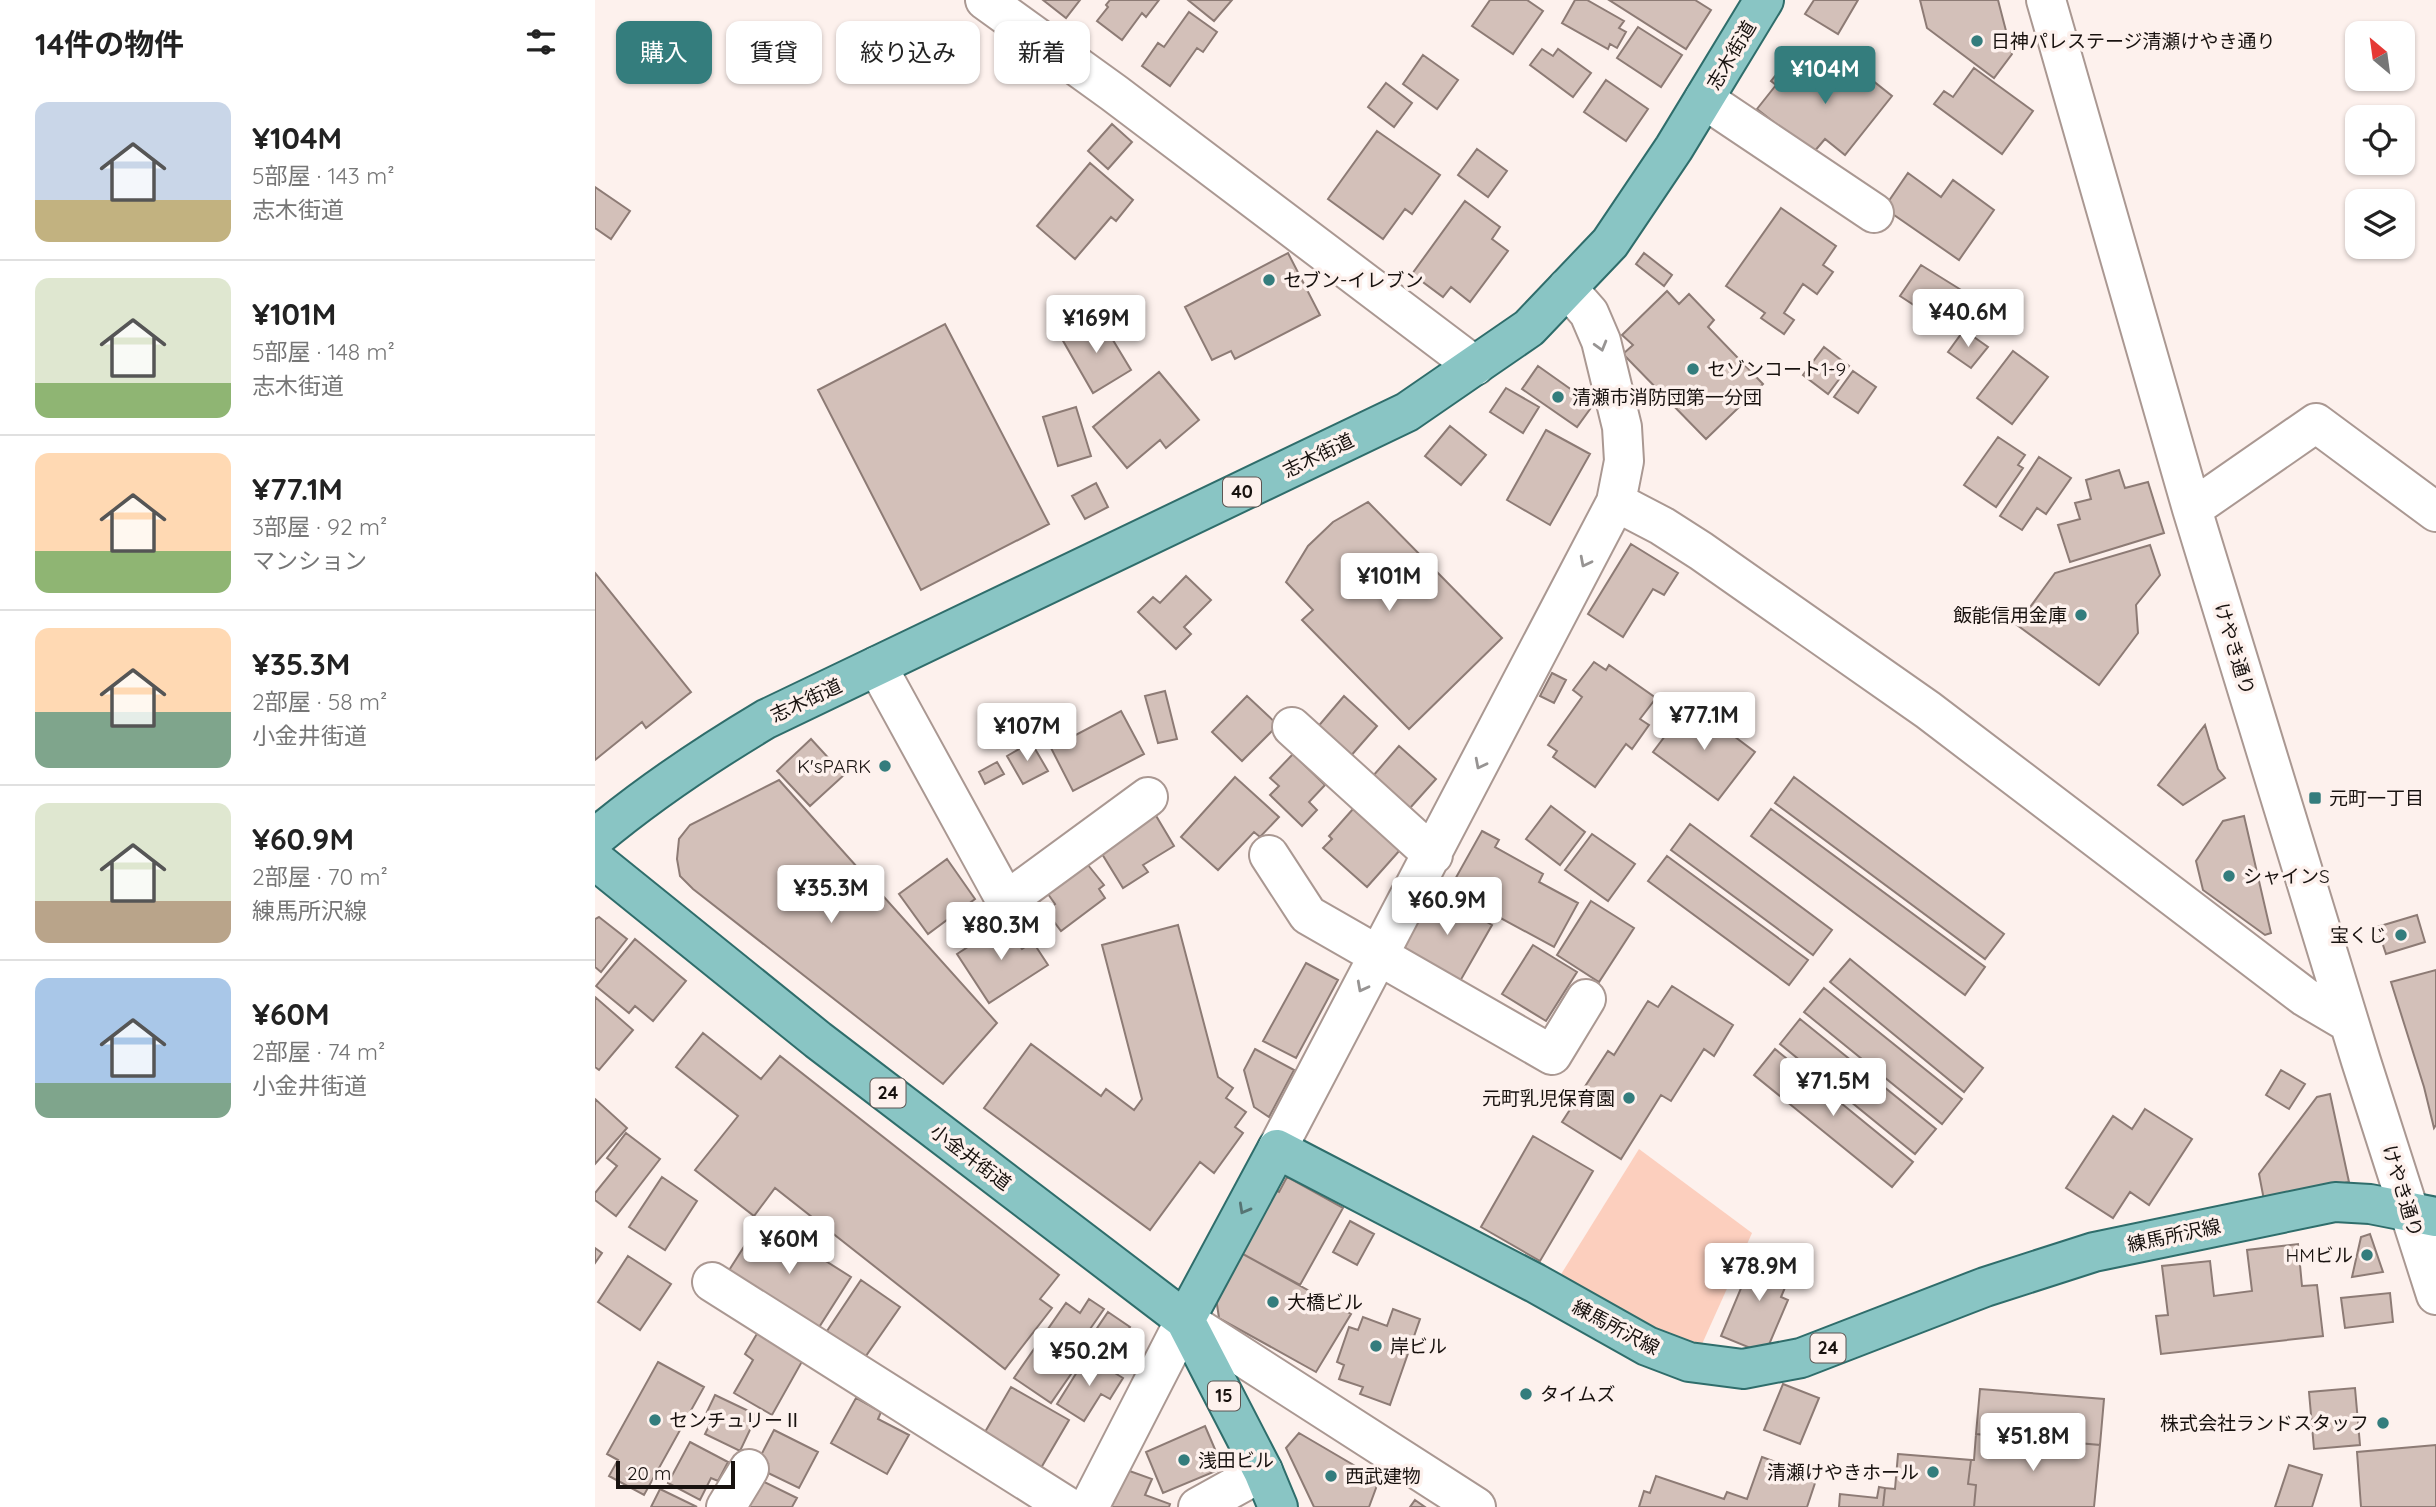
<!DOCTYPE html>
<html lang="ja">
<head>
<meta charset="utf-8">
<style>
  body { margin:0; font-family:Quicksand,"Noto Sans JP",sans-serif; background:#f2f2f2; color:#222; height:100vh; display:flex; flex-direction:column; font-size:26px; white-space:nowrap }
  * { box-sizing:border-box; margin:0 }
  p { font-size:23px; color:#767676 }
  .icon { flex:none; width:38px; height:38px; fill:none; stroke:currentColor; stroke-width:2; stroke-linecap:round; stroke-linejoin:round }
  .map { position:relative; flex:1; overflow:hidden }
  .panel { display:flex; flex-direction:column; background:#fff; width:595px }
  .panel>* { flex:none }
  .top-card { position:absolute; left:21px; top:21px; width:665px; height:63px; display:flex; gap:14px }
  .needle { width:46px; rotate:331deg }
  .controls { position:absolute; left:1750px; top:21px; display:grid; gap:14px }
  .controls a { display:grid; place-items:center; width:70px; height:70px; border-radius:14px; background:#fff; box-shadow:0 2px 5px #0004; font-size:35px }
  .scale { position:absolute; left:21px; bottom:18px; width:119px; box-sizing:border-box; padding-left:7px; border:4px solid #18120f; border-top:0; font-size:19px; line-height:24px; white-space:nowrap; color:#18120f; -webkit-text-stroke:5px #fdf1ed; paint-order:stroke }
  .price { position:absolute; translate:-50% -60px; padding:0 16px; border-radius:7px; background:#fff; color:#222; font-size:23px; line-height:46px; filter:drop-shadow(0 2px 4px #0008) }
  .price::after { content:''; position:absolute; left:50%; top:42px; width:21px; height:16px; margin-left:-10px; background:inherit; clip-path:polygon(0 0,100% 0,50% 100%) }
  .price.selected { background:#347d7d; color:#fff }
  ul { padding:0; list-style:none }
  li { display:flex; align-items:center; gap:21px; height:175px; padding:0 35px }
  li+li { border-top:2px solid #e0e0e0 }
  li span { display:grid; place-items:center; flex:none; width:196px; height:140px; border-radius:14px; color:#555 }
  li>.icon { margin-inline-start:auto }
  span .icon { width:84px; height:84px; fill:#fffc; stroke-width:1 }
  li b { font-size:30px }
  h2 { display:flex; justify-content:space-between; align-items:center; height:84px; padding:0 35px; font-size:30px }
  .tag { padding:0 24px; border-radius:14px; background:#fff; box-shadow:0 2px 5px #0004; font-size:24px; line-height:63px }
  .tag.selected { background:#347d7d; color:#fff }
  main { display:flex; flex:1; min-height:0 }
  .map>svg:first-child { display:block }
</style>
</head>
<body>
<main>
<section class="panel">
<h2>14件の物件<svg class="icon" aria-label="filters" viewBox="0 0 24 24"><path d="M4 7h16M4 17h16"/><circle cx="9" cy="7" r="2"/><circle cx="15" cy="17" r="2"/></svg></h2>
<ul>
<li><span style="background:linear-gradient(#c9d6e8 70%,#c2b280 0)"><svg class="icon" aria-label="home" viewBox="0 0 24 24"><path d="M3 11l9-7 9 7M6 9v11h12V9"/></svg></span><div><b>¥104M</b><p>5部屋 · 143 m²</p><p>志木街道</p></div></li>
<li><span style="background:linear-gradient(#dfe7d0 75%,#8fb573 0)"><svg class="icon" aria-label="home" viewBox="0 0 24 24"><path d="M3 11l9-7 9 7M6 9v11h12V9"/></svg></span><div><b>¥101M</b><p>5部屋 · 148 m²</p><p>志木街道</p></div></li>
<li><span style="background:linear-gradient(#ffd9b3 70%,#8fb573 0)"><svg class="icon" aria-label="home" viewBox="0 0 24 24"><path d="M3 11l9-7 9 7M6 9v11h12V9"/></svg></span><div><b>¥77.1M</b><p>3部屋 · 92 m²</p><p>マンション</p></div></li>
<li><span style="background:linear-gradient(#ffd9b3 60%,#7fa58c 0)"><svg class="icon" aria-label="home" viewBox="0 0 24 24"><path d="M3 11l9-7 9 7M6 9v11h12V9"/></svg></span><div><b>¥35.3M</b><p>2部屋 · 58 m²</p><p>小金井街道</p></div></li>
<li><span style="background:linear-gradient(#dfe7d0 70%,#b9a48a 0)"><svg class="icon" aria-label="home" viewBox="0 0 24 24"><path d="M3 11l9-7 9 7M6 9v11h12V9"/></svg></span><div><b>¥60.9M</b><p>2部屋 · 70 m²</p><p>練馬所沢線</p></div></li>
<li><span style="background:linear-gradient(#a9c7e8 75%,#7fa58c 0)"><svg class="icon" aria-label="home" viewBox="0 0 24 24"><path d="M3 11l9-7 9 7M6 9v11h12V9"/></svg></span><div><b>¥60M</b><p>2部屋 · 74 m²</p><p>小金井街道</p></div></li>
</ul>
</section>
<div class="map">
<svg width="1841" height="1507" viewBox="0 0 1841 1507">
  <rect width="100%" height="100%" fill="#fdf1ed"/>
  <path fill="#fccfbe" d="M1044,1149l113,84 -54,120 -143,-69z"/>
  <path fill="#d3c0b9" stroke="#8d7b75" stroke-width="2" d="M448,0h37l-14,18z
    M515,0h49l-13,17 -4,-4 -20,27 -25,-19 11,-14 -2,-2z
    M593,0h44l-18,21z
    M895,0h37l16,11 -30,43 -41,-28z
    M980,0h12l37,21 -5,7 7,4 -9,16 -7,-4 -2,5 -46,-26z
    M1014,0h86l16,10 -25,39z
    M1219,0h44l-20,34 -33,-20z
    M1325,0h78l14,54 -18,24 -67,-50z
    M594,12l28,20 -14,20 -6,-4 -27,38 -28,-20 16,-23 6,4z
    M1043,27l44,28 -21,32 -44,-29z
    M947,49l11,7 5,-7 33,24 -18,24 -43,-32z
    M828,55l35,25 -21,29 -34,-25z
    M1220,56l27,22 11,-13 39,31 -47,59 -20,-16 -12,14 -56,-44 19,-24 -5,-4 9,-11 15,12z
    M1379,68l59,43 -31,43 -68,-50 10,-13 9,6z
    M1011,80l42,29 -22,32 -42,-29z
    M791,83l26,20 -18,24 -26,-20z
    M517,124l20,18 -24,27 -20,-18z
    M782,131l63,44 -28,39 -7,-5 -22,30 -55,-40z
    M882,149l30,22 -19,26 -30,-22z
    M495,163l43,37 -17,21 -5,-4 -36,42 -38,-33z
    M1313,173l33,24 12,-17 41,30 -35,50 -75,-52z
    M0,187l35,24 -19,28 -16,-11z
    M870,201l35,26 -8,12 16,12 -38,51 -19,-15 -8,10 -31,-23z
    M1186,208l55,38 -13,19 10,7 -16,22 -14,-10 -19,29 10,7 -10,14 -23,-16 4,-5 -39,-27z
    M693,253l32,62 -85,44 -4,-8 -19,9 -27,-53z
    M1049,253l28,22 -8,11 -28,-22z
    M1326,265l45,28 -20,33 -46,-30z
    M1072,291l12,13 10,-10 25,26 -6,7 55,57 -57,55 -83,-85 10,-9 -11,-10z
    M504,317l32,53 -38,23 -31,-54z
    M350,324l104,200 -128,66 -103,-200z
    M1369,330l24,17 -17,21 -23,-16z
    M1229,347l25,19 -21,28 -25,-19z
    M1418,351l35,26 -36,47 -35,-26z
    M943,366l55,39 -16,22 -55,-38z
    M1258,371l23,16 -18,26 -24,-16z
    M564,372l40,48 -33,28 -6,-8 -33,28 -34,-41z
    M911,388l33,19 -16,26 -33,-21z
    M481,407l15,49 -33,10 -15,-49z
    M855,426l36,29 -25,30 -36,-29z
    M951,430l44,24 -40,71 -43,-25z
    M1403,437l27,18 -7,10 5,3 -27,39 -32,-22z
    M1444,457l32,21 -25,36 -9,-6 -15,22 -22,-14z
    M1524,470l6,18 23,-6 16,51 -94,29 -12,-37 22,-6 -5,-16 16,-4 -5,-19z
    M501,483l12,24 -23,12 -13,-23z
    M773,502l134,136 -93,91 -107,-109 11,-10 -27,-28 22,-36 25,-24z
    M1036,544l47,29 -14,22 -11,-6 -30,48 -35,-23z
    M1555,545l10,30 -24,30 2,28 -39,52 -82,-60 38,-52z
    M0,573l96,119 -45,36 -4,-6 -47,38z
    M591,576l25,24 -27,27 7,7 -15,15 -38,-37 15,-15 7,6z
    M999,662l12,8 3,-5 47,33 -16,21 9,6 -17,24 -6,-5 -31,43 -42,-30 4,-6 -9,-6 34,-48 -9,-7z
    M957,673l14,7 -12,23 -14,-7z
    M570,691l12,48 -19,4 -13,-47z
    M652,696l31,29 -36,36 -30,-29z
    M749,696l33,30 -28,32 -33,-29z
    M1095,703l65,49 -37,48 -65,-48z
    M526,711l23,43 -71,37 -22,-43z
    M1610,725l13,44 7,9 -42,27 -25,-20z
    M216,739l33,36 -34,31 -33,-35z
    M436,742l17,29 -25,13 -16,-28z
    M804,746l37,33 -26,29 -37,-32z
    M698,754l32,31 -16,17 8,8 -15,16 -32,-31 9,-9 -9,-8z
    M402,762l7,12 -19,10 -6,-12z
    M640,777l44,40 -19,20 -6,-5 -36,38 -37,-33z
    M1199,777l210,157 -19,25 -210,-156z
    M184,780l218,243 -54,61 -250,-195 -13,-13 -3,-17 2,-20 11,-14z
    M956,806l34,26 -25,33 -34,-26z
    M758,809l47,41 -33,37 -44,-39 9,-9 -3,-3z
    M1176,809l214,158 -20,28 -214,-159z
    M560,814l19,32 -31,19 5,7 -25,16 -24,-39z
    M1649,816l27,117 -6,2 -62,-45 -7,-29 27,-40z
    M1095,824l142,106 -19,25 -142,-105z
    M887,831l17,9 -4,7 48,27 -4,8 39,21 -24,44 -105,-57z
    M997,834l43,30 -27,37 -43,-31z
    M1072,856l141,104 -19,25 -141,-104z
    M352,859l28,40 -47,35 -29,-40z
    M493,865l16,20 -5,4 6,9 -44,33 -15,-20 9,-7 -7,-10z
    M839,892l58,33 -33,58 -58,-33z
    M996,901l43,27 -35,54 -42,-27z
    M1822,915l8,27 -39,12 -9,-27z
    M4,917l28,22 -26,33 -6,-5v-48z
    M410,923l17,26 11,-7 15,23 -59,38 -32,-49z
    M583,925l40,152 15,11 -7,10 20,14 -11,15 8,6 -29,40 -14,-11 -50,68 -166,-122 47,-64 70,52 5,-7 28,21 8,-11 -40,-154z
    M40,939l51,42 -33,40 -18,-15 -6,7 -33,-27z
    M938,945l44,27 -31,49 -44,-27z
    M1255,959l133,109 -19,24 -134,-110z
    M711,963l32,17 -42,78 -33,-17z
    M1841,970v155l-2,3 -10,-41 -33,-105z
    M1077,986l61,39 -19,31 -10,-7 -33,52 -10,-6 -40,64 -59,-37 46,-71 6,4 34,-54 10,6z
    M1229,988l138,111 -20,25 -138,-112z
    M0,997l38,33 -34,40 -4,-3z
    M1205,1019l136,110 -21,25 -135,-110z
    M108,1033l58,46 19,-23 279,219 -19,24 12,9 -47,61 -230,-181 -21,28 -59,-46 43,-54 -62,-49z
    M660,1049l39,21 -25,47 -15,-10 -10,-37z
    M1180,1049l138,113 -21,25 -138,-112z
    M1686,1070l24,14 -16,25 -23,-14z
    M1735,1094l19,88 -85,18 -5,-26 58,-77z
    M0,1099l32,29 -32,36z
    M1550,1109l47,30 -43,66 -19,-13 -17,26 -47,-30 47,-72 19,13z
    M31,1133l34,26 -44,57 -21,-16v-7l22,-27 -10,-8z
    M938,1136l60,35 -53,90 -59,-34z
    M67,1177l35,24 -32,49 -36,-23z
    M692,1177l56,31 -43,77 -59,-32 32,-64 6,3z
    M166,1220l90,57 -35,55 -90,-57z
    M755,1221l24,13 -17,31 -24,-13z
    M1775,1234l13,38 -31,5 9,-40z
    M1703,1244l4,42 15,-1 6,51 -162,18 -5,-38 12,-1 -6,-49 48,-5 4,35 38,-5 -5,-41z
    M0,1248l7,5 -7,10z
    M1162,1250l37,16 -13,31 7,3 -23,54 -44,-18z
    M646,1253l110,61 -35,58 -97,-54 -4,-27z
    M33,1256l43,28 -31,46 -42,-28z
    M266,1280l39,27 -39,56 -38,-26z
    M1795,1293l3,29 -48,6 -4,-30z
    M494,1299l15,10 -23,33 8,6 -38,55 -37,-25 52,-75 14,10z
    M798,1309l27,10 -30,86 -30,-11 3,-7 -24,-8 5,-14 -7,-3 12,-35 9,3 5,-13 24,9z
    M513,1312l22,15 -20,28 -21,-15z
    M163,1332l46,26 -32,57 -38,-22 19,-33 -8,-6z
    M492,1356l36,22 -13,21 -9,-5 -17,27 -27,-17z
    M63,1362l46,25 -60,108 -35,-19 9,-16 -11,-6z
    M1188,1384l36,14 -19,46 -36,-14z
    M416,1387l58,33 -31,53 -57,-34z
    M1760,1388l5,57 -46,4 -5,-57z
    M1385,1389l124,10 -4,46 -124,-11z
    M120,1395l42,20 -17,36 -35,-17 6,-12 -7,-4z
    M261,1398l25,14 -3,7 31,16 -22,39 -56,-31z
    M610,1426l18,42 -60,25 -17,-41z
    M179,1430l44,22 -19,36 -35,-17 4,-7 -9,-5z
    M704,1433l80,47 -10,27h-55l-28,-59z
    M1381,1434l124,11 -6,62h-120l2,-22 -8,-1 3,-24h3z
    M95,1442l38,20 -10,19 -7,-3 -11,22 -32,-17z
    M1841,1445v62h-75l-4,-55z
    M1303,1454l73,6 -3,24 8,1 -2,22h-91l2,-19 10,1z
    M1167,1457l55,20 -10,30h-168l5,-16 6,2 6,-17 68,23 3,-7 20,7z
    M1694,1465l33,10 -10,32h-37z
    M529,1469l28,10 -7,16 25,9 -1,3h-60z
    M163,1479l39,19 -5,9h-48z
    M1284,1487l6,1 -2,19h-44l1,-13 37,4z
    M65,1489l37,18h-46z
    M820,1500l10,7h-15z"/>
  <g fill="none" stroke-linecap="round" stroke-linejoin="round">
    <g stroke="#aa9892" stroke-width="42">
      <path id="minor" d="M390,0l129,93 361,273
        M1451,0l146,509 169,552 75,234
        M1109,99l170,114
        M1021,502l46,24 39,25 227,159 377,287 44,26
        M1597,509l124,-86 120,89
        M282,666l129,235 142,-104
        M697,727l141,128
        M674,855l39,60 244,140 34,-56
        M682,1149l339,-647 8,-41 -2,-34 -21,-86 -12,-28 -22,-25
        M117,1282l356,225
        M131,1507l23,-38
        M494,1507l96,-187 291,187
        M603,1507l65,-36"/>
    </g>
    <g stroke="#2f6d6b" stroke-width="42">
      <path id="major" d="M0,838c55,-46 109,-82 171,-119l641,-307 122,-84 81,-85 64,-95 90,-148
        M0,860l223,180 367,280 78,151 15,36
        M590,1320l92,-171 258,134 112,63 42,16 54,7 58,-11 184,-71 109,-35 241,-50 35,2 66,13"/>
    </g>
    <use href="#minor" stroke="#fff" stroke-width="38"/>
    <use href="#major" stroke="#89c5c4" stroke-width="38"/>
  </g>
  <defs><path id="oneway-chevron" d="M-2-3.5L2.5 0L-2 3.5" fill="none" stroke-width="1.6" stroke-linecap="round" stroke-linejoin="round" transform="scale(1.75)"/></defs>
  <g stroke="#979493">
    <use href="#oneway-chevron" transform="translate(1006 346) rotate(74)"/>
    <use href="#oneway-chevron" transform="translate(990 562) rotate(117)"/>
    <use href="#oneway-chevron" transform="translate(885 764) rotate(117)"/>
    <use href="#oneway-chevron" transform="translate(767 987) rotate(118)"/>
  </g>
  <use stroke="#567473" href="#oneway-chevron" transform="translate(649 1209) rotate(119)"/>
  <g fill="#347d7d" stroke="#fdf1ed" stroke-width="2.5">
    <circle cx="1382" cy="41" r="7"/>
    <circle cx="674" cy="280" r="7"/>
    <circle cx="1098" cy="369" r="7"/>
    <circle cx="963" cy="397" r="7"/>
    <circle cx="1486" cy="615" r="7"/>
    <circle cx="290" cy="766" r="7"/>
    <rect x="1713" y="791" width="14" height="14" rx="3.5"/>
    <circle cx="1634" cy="876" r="7"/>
    <circle cx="1806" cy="935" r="7"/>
    <circle cx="1034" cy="1098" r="7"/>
    <circle cx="1772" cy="1255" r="7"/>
    <circle cx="678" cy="1302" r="7"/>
    <circle cx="781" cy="1346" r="7"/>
    <circle cx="931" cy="1394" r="7"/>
    <circle cx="60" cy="1420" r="7"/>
    <circle cx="1788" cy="1423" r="7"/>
    <circle cx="589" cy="1460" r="7"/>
    <circle cx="1338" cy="1472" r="7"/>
    <circle cx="736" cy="1476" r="7"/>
  </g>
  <g text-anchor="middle" stroke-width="7" stroke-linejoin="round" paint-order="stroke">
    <g fill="#fdf1ed" stroke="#5d5552" stroke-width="2">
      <rect x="628" y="477.5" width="38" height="29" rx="5"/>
      <rect x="275.5" y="1078.5" width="35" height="29" rx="5"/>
      <rect x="1215.5" y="1333.5" width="35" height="29" rx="5"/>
      <rect x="613" y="1381.5" width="32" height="29" rx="5"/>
    </g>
    <g font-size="18" font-weight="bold" fill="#18120f">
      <text x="647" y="498">40</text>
      <text x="293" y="1099">24</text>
      <text x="1233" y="1354">24</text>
      <text x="629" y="1402">15</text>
    </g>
    <g font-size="19" fill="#18120f" stroke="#fdf1ed" text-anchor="start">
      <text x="1396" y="48">日神パレステージ清瀬けやき通り</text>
      <text x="688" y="287">セブン-イレブン</text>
      <text x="1112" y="376">セゾンコート1-9</text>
      <text x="977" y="404">清瀬市消防団第一分団</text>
      <text x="1472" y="622" text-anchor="end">飯能信用金庫</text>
      <text x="276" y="773" text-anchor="end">K'sPARK</text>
      <text x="1734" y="805">元町一丁目</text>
      <text x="1648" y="883">シャインS</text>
      <text x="1792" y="942" text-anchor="end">宝くじ</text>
      <text x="1020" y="1105" text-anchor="end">元町乳児保育園</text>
      <text x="1758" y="1262" text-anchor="end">HMビル</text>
      <text x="692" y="1309">大橋ビル</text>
      <text x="795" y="1353">岸ビル</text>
      <text x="945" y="1401">タイムズ</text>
      <text x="74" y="1427">センチュリーⅡ</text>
      <text x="1774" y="1430" text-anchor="end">株式会社ランドスタッフ</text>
      <text x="603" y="1467">浅田ビル</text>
      <text x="1324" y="1479" text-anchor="end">清瀬けやきホール</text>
      <text x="750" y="1483">西武建物</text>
    </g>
    <g font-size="19" fill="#18120f" stroke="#fdf1ed">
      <text transform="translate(1136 55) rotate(-59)" y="7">志木街道</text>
      <text transform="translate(723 455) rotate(-26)" y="7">志木街道</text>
      <text transform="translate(1640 649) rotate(73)" y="7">けやき通り</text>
      <text transform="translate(211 700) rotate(-25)" y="7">志木街道</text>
      <text transform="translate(376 1157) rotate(37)" y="7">小金井街道</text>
      <text transform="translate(1808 1191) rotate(73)" y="7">けやき通り</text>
      <text transform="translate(1579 1235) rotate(-12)" y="7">練馬所沢線</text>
      <text transform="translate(1021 1327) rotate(28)" y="7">練馬所沢線</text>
    </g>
  </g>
</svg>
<div class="controls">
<a><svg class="needle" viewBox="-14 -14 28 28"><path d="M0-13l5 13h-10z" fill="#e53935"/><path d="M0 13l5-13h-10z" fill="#767676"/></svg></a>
<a><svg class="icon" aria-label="locate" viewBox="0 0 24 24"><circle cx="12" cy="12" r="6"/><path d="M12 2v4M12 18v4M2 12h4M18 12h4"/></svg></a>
<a><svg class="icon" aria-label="layers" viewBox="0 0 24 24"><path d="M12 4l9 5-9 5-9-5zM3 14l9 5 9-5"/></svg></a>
</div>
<div class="scale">20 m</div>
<b class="price selected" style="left:1230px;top:106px">¥104M</b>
<b class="price" style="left:1373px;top:349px">¥40.6M</b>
<b class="price" style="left:501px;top:355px">¥169M</b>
<b class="price" style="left:794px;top:613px">¥101M</b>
<b class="price" style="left:1109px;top:752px">¥77.1M</b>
<b class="price" style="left:432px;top:763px">¥107M</b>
<b class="price" style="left:236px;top:925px">¥35.3M</b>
<b class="price" style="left:852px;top:937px">¥60.9M</b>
<b class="price" style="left:406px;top:962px">¥80.3M</b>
<b class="price" style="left:1238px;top:1118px">¥71.5M</b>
<b class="price" style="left:194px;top:1276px">¥60M</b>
<b class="price" style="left:1164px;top:1303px">¥78.9M</b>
<b class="price" style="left:494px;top:1388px">¥50.2M</b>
<b class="price" style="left:1438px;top:1473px">¥51.8M</b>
<div class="top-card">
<a class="tag selected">購入</a>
<a class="tag">賃貸</a>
<a class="tag">絞り込み</a>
<a class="tag">新着</a>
</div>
</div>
</main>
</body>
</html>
